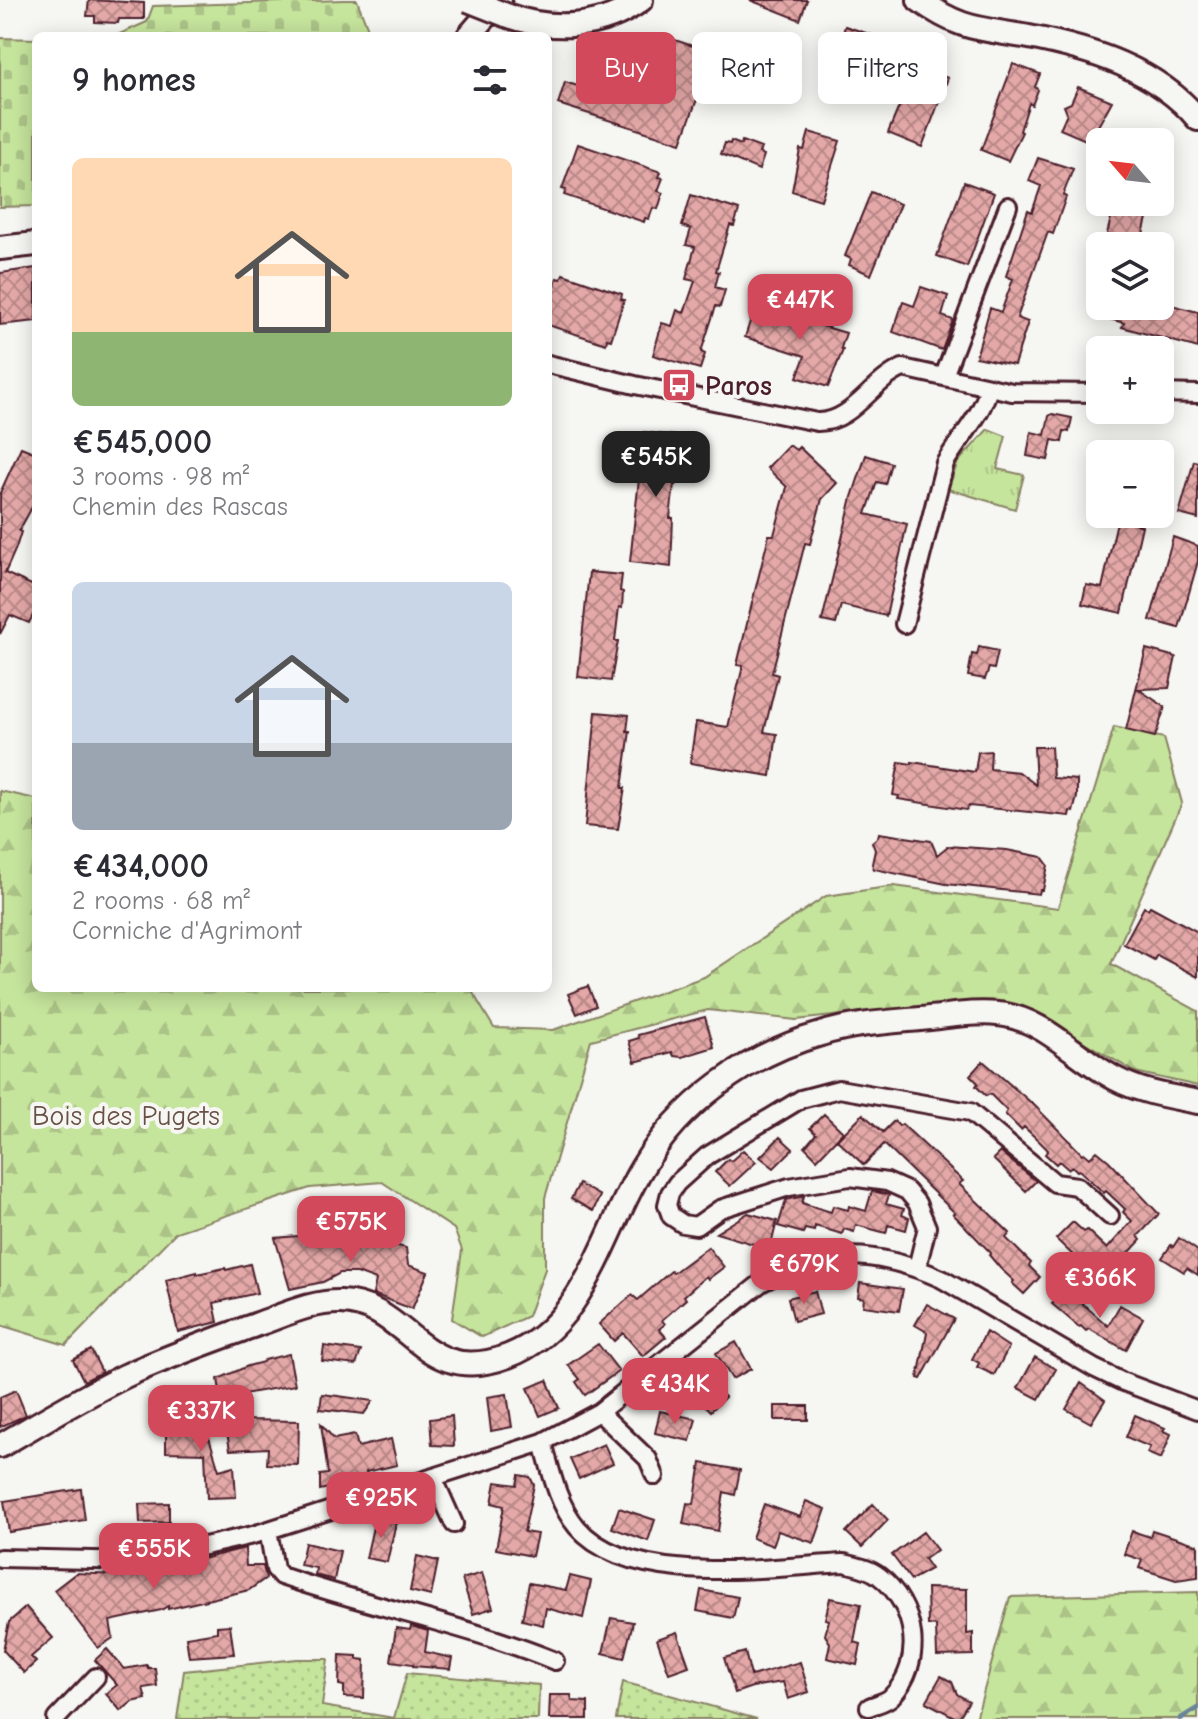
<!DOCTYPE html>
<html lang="en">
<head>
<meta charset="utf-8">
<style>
  body { margin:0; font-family:"Comic Neue",sans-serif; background:#f2f2f3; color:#2b2b33; height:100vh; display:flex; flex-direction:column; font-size:30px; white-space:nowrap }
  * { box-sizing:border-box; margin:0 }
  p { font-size:26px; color:#7c7c81 }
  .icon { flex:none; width:44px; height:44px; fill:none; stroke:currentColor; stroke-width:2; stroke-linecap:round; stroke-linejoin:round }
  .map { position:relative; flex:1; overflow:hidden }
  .sheet { position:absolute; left:32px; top:32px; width:520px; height:960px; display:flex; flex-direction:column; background:#fff; border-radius:12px; box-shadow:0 4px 20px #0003 }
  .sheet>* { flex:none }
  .guide { position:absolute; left:576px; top:32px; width:502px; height:72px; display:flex; gap:16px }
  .needle { width:52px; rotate:298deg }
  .tools { position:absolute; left:1086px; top:128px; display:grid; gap:16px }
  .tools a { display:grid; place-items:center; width:88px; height:88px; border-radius:12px; background:#fff; box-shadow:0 4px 20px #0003; font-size:40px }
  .price { position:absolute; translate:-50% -68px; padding:0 18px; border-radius:16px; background:#d1495b; color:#fff; font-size:26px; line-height:52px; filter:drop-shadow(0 2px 4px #0008) }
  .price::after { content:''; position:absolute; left:50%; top:48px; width:24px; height:18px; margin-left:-12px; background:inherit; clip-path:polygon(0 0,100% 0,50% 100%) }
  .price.active { background:#222; color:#fff }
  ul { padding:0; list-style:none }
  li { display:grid; align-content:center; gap:16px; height:424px; padding:0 40px }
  li span { display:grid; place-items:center; height:248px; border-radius:12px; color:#555 }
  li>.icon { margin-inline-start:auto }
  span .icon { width:144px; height:144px; fill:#fffc; stroke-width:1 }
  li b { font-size:34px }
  h2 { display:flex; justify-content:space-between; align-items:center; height:96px; padding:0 40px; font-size:34px }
  .chip { padding:0 28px; border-radius:12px; background:#fff; box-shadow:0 4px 20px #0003; font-size:28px; line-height:72px }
  .chip.active { background:#d1495b; color:#fff }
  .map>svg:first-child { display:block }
</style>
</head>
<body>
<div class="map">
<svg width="1198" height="1719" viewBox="0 0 1198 1719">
  <defs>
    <pattern id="grass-dots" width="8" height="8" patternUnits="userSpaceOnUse" patternTransform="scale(2)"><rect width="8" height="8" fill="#c5e49c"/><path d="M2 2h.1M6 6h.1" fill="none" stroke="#abc387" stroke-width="1.8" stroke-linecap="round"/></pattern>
    <pattern id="forest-firs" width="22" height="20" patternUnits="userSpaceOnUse" patternTransform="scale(2)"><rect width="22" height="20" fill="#c5e49c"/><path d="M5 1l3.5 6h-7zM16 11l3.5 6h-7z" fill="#abc387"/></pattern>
    <pattern id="cemetery-stones" width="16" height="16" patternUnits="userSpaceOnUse" patternTransform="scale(2)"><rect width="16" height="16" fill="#c5e49c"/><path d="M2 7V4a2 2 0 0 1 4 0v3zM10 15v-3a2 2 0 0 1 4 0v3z" fill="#abc387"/></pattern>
    <pattern id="park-tufts" width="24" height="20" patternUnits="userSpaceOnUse" patternTransform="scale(2)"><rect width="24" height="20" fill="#c5e49c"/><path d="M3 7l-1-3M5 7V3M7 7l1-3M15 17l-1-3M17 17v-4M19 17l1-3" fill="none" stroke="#abc387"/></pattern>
    <pattern id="building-cross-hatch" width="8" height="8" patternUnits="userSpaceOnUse" patternTransform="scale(2)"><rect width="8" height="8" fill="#e3a8a7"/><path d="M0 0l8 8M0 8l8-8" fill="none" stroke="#ba8888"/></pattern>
  </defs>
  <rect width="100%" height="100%" fill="#f6f6f2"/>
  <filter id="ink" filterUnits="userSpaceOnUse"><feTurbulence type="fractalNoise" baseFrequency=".0125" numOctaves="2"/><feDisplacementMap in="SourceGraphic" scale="16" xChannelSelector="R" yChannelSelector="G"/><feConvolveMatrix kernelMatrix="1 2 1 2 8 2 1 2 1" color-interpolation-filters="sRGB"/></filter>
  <g filter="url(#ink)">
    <path fill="url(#grass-dots)" stroke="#888264" stroke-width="2" d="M297,1659h31l-6,47 72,12 13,-45 132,12 -1,34h-361l7,-48z
      M623,1682l134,37h-141z"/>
    <path fill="url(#forest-firs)" stroke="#888264" stroke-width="2" d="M1114,727l50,11 18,65 -71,161 87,47v75l-63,-14 -75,-44 -50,-22 -47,-4 -167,18 -88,-10 -117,30 -46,158v71l-17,47 -46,21 -30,-18 10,-69 -8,-21 -72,-47 -72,6 -134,44 -110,113 -66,-20v-534l36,8v189h434l24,40 59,2 151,-53 122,-81 68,-10 164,22z
      M1198,1592v127h-222l34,-122z"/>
    <path fill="url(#cemetery-stones)" stroke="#888264" stroke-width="2" d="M344,0h13l12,32 -2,4h-252l32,-14 6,-16z
      M0,38l36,1v167l-36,1z"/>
    <path fill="url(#park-tufts)" stroke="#888264" stroke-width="2" d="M988,429l18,7 -9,33 27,6 -9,34 -67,-20 10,-27z"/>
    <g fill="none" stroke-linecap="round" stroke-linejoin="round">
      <path stroke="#6a8498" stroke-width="5" d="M1180,1719l18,-11"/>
    </g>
    <path fill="url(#building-cross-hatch)" stroke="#4a1f2b" stroke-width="2" d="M89,0l55,3v16h-25l-1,4 -23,-1v-6h-8z
      M750,0h57l-7,20z
      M845,26l30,10 -5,16h-3l-10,43 -29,-9 8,-43h4z
      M663,36l51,17 -33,90 -123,-39 7,-22 32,10 6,-22 40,13 4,-14 5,2z
      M1013,64l27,10 -5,13 3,3 -6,15 -3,-2 -9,28 2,1 -14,29 -27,-11z
      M916,66l32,12 -26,69 -34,-14z
      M1078,87l34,14 -15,27 2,5 -4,11 -35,-15 7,-16 -3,-7 7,-3z
      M809,132l31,9 -19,59 -29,-9 8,-42 4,1z
      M731,141l10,4 1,-4 19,7 -2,5 5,2 -5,15 -38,-16 4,-11 5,1z
      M578,144l83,28 -2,5 4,1 -5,13 5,2 -5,16 -5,-1 -4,11 -4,-1 -1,4 -80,-27 2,-5 -4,-1z
      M1038,158l35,11 -10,26 3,2 -13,37 -5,-2 -31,86 11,4 -14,43 -38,-8 14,-49 11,4 12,-33 -7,-3 22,-66 4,2 9,-26 -12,-5z
      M964,182l30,11 -27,74 -30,-11z
      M871,192l29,12 -29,71 -22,-10 2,-6 -6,-3z
      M691,195l48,15 -5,16 -4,-1 -14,46 3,1 -4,15 10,3 -5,17 -4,-1 -15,46 4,2 -5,15 -47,-14 9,-32 10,3 5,-16 7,3 11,-32 -9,-2 9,-32 -9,-2 5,-16 -9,-3z
      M1115,202h36l-11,44h-36z
      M36,268v53l-36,4v-52z
      M563,274l59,20 -1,5 3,1 -13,40 -4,-1 -1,5 -58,-19v-19l9,-28 4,1z
      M921,287l27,9 -6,20 11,4 -11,30 -49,-18 10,-30 11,4z
      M1160,302l38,10v36l-76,-21 2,-4 -14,-4 4,-13h46z
      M755,306l91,27 -5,15 2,2 -15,37 -31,-10 8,-21 -60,-19z
      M1052,414l20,4 -3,14 -5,-1 -2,11 -10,-2 -4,20 -21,-4 4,-24 14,3 4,-19z
      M644,432l41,5 -9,48 -2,-1 -4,34h3l-2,49 -41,-5z
      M789,445l7,5 3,-3 38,36 -15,16 -12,45 -5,-1 -33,130 6,2 -14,57 13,2 -6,42 -81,-13 6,-41 32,5 15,-61 -6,-1 16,-66 16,-64h5l13,-48 -20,-19z
      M21,447l15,6v47l-17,31 2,1 -5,16 -11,25 31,14v22l-7,14 -19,-8 -10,19v-141z
      M866,455l25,8 -6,21 -8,-2 -11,32 41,10 -21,92 -45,-11 -5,19 -14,-3 30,-124z
      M1194,461l4,1v57l-19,-5z
      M1118,517l24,9 -20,87 -40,-9 4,-19 16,3z
      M1173,537l25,9v15l-19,67 -29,-8z
      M589,572l33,3 -2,16 3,1 -1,16 -3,-1 -4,34h3l-7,40 -33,-4z
      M979,647l19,4 -4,18 -5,-1 -4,11 -17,-3 4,-22 5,1z
      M1146,649l30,8 -7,31 -31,1 27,18 -10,30 -29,-7z
      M596,712l33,3 -2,16h3l-8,57h3l-7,41 -33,-3z
      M1034,747h17l2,31 24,2v17l-4,15 -3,-1 -1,5 -100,-10 -3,4 -68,-11 1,-3 -6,-1 6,-33 13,2v-2l63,10 3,-20 13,-1 -1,18 29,3 17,13z
      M879,833l52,8 6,14 11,-9 59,4 35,7 6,8 -5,25h-3l-1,4 -93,-10 -72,-15 -2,-5 3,-14 -3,-8 6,-5z
      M1150,906l48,26v45l-41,-22 -3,5 -30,-16 20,-37 4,2z
      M588,986l8,20 -19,8 -9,-20z
      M705,1017l9,30 -32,10 -8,-1 -2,-4 -37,10 -6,-21 10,-3 -1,-3z
      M983,1061l52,45 47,48 2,-1 6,5 7,-7 12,10 50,53 -21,22 3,4 -23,25 6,5 -17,18 -51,-49 17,-17 11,10 3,-2 20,19 25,-28 -9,-9 2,-3 -19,-18 -2,2 -25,-23 -2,1 -5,-5 -4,3 -9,-8 -3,3 -11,-10 3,-4 -9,-9 -15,-14 -3,3 -16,-16 2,-3 -17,-17 -4,2 -10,-10 2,-3 -8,-8z
      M824,1114l19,18 -26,27 -12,-12 11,-13 -6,-6z
      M863,1114l20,18 11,-11 5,5 3,-2 61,57 -4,3 51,49 -4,5 25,25 -2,3 11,11 -16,17 -12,-11 2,-2 -14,-13 -11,-13 2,-2 -38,-39 2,-1 -71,-69 -20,21 -27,-25z
      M780,1137l13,12 -19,19 -14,-11z
      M743,1150l13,12 -26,24 -15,-14 13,-13 3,2z
      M1000,1152l36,29 -10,10 -33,-32z
      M579,1184l21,12 -7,15 -22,-12z
      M872,1191l17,4 -3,9 18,5 -2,6 7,3 -3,12 -18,-5 -2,8 -30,-8 -2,7 -10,-3 -2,5 -27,-8 -1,5 -9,-2 -2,4 -25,-7 8,-26 18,-4 -2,7 29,9 2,-6 15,4 1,-4 17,5z
      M748,1213l29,8 -7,28 -54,-16z
      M345,1232l61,16 2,17 20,7 -16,37 -39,-15 3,-14 -19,-7h-17l-17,9 -33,7 -15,-51z
      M1179,1238l19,13v24l-11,-7 -3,4 -22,-14 9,-13 2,2z
      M708,1247l16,20 -16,12 -2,-3 -22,20 2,3 -24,21 3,4 -6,5 7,8 -23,19 -20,-23 -9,8 -15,-17 33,-29 6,5 33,-29 2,2z
      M250,1264l7,29 -43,10 4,19 -40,10 -12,-52 31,-8v2l28,-6 1,2z
      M860,1283l43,6 -4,22 -36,-5 1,-8 -6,-1z
      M1066,1289l42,37 12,-21 23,13 -17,32 -37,-21 -3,2 -5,-5 -2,1 -27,-23z
      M815,1291l6,23 -27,7 -6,-23z
      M927,1304l27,15 -33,60 -3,-1 9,-46 -12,-7z
      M986,1332l23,15 -15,28 -17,-8 2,-4 -7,-4z
      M736,1342l15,27 -19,10 -16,-26z
      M598,1344l21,27 -34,24 -9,-13 4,-3 -12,-14z
      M324,1346l37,5 -5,14 -34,-4z
      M91,1350l11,22 -18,9 -11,-21z
      M289,1354l6,31 -51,9 2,26 53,1 -1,44 -31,-1 1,-16 -38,2 -12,-71 30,-13 15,-4 1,-2z
      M1035,1357l21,12 -17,30 -21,-11z
      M699,1372l26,25 -14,14 -25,-25z
      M547,1380l12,28 -19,8 -12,-28z
      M1081,1383l24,17 -14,23 -25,-14z
      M16,1390l10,25 -26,12v-30z
      M322,1394l16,2 35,5 -9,13 -44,-5z
      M507,1394l5,33 -21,4 -4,-34z
      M775,1406h33v14h-33z
      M178,1409l16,1 1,9 8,-1 16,52 15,-4 2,31 -29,1 -2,-45 -39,-1v-19l2,-6h7z
      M660,1411l36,8 -6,22 -35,-8z
      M1135,1415l30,13 -2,3 8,3 -10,25 -14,-6 3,-6 -24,-10z
      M452,1416l2,30 -22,-1 -2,-26z
      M321,1424l13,15 21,-4 3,12 33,-8 6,26 -31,7 1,7 -47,11v-15l8,-1z
      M604,1444l9,19 -34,16 -9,-20z
      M701,1463l39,7 -5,25 -11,-3 -6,39 -35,-7 4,-21 7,1z
      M519,1475l11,2 4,8 -10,47 13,2 -5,22 -36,-7 8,-43 -12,-3 4,-21 21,3z
      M81,1489l4,31 -76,12 -5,-31z
      M806,1501l20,8 -12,34 -36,-12 -5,15 -21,-8 12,-34 36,13z
      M169,1503v19l-29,1 -1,-19z
      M873,1504l15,16 -26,27 -16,-15z
      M619,1508l36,12 -7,21 -36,-13z
      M375,1518l21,5 -9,39 -21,-4z
      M1152,1530l46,15v32l-22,3 -37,-12 3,-8 -18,-6 8,-23 18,6z
      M923,1532l14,18 -13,9 7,10 -20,11 -19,-25z
      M305,1543l35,8 -6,29 -19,-5 1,-7 -16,-3z
      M245,1548l1,18h17l3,12 -17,12 -81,19v-3l-7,4 -51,11 3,17 -15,10 -44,-58 22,-17 60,3z
      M417,1556l21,5 -7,35 -21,-5z
      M482,1573l11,35 -20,6 -11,-35z
      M570,1576l21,5 -8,37 -37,-10 -3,17 -21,-5 7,-37 37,7z
      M927,1588l40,1v45l6,-1v22l-36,1 -1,-30 -8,-1z
      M701,1590l37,7 -5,21 -36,-7z
      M830,1598l31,6 -7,38 7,2 -4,21 -30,-7 3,-15 -5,-8 4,-15 -4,-1z
      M26,1607l27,31 -22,19 5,5 -12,11 -21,-23 6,-28z
      M611,1618l22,4 -9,36 -21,-5z
      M230,1625l4,29 -45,3 -3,-20 31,-5v-6z
      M411,1626l17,5 -3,21 27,6 -2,11 -37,-3v-2l-22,-3 5,-33 14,2z
      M677,1632l12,34 -20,7 -12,-34z
      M107,1649l17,20 23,-4 1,3h7l2,18 -14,2 3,11 -14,3 -11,9 -15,-17 11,-9 -22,-25z
      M745,1652l6,24 49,-14 9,30 -21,7 -5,-17 -31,5 -17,6 -11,-35z
      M340,1655l17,1v3l8,1 -1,38 -20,-1v-11l-5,-1z
      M941,1676l11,6 5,12 12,7 -11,18 -32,-17z
      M550,1695h21l1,6 16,1v17h-39z"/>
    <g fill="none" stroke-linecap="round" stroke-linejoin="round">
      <g stroke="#4a1f2b" stroke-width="22">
        <path id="street" d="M548,364l87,21 182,37c36,1 54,-41 86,-54l109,24 88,1
          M944,376l64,-170
          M1160,393l38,1
          M904,624l41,-161c15,-26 36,-46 44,-75
          M917,1268l10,-41 -10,-24 -10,-12 -20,-9 -37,-5 -61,10 -69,22 -24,17 -13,-2 -12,-8 -4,-11 3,-12 7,-10 30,-27 94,-57 38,-10 131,23 85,71 22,3 33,30
          M599,1412l49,47 7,17
          M543,1442c8,29 14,61 34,85 52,62 195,40 267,36 12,3 25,5 35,13 37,28 47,86 12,121 -5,5 -15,7 -22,10
          M433,1477l21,47
          M268,1530l7,39 6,7c91,31 185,49 274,85
          M0,1558l139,3 114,-26 290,-93 56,-30 162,-129c65,-36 114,-34 181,-4l152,89 27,13 77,29
          M56,1719l40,-42"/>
      </g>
      <g stroke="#4a1f2b" stroke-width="28">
        <path id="secondary" d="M919,0c43,31 61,28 110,37 62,12 127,32 169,82
          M506,15c44,16 95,15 135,-15
          M469,36l31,-36
          M0,248l36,-4
          M0,1446c41,-24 82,-49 125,-70 43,-20 89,-36 133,-52 26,-9 55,-23 83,-22 69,2 80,87 167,54 77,-29 96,-125 134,-188 38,-65 106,-114 179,-134 31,-10 66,-12 99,-15 26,-2 52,-8 78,-5 46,4 79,45 118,65 27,14 53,17 82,23"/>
      </g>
      <use href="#street" stroke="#f6f6f2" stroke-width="16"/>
      <use href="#secondary" stroke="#f6f6f2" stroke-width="22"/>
      <g stroke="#4a1f2b" stroke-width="28" stroke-linecap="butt">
        <path id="secondary-bridge" d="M468,0l38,15"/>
      </g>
      <use href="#secondary-bridge" stroke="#f6f6f2" stroke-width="22"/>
    </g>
  </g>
  <defs>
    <g id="bus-square" transform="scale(1.8)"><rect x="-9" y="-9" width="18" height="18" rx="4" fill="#d1495b" stroke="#f6f6f2"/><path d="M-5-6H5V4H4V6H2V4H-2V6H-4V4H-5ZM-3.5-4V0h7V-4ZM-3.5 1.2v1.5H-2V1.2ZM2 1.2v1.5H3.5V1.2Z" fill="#fff"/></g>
  </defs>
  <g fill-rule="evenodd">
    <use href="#bus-square" x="679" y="385"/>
  </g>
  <g text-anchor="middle" stroke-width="8" stroke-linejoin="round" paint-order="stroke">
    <g font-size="28" font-weight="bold" fill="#4a1f2b" stroke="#f6f6f2" text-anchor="start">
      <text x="705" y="395">Paros</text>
    </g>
    <g font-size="28" fill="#695047" stroke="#f6f6f2">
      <text x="126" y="1125">Bois des Pugets</text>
    </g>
  </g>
</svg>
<div class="tools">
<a><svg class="needle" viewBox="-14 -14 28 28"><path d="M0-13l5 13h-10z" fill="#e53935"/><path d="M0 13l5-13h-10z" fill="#7c7c81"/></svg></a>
<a><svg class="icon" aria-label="layers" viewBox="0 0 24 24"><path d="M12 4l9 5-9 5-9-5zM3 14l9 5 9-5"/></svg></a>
<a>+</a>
<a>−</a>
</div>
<b class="price" style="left:800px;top:342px">€447K</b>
<b class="price active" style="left:656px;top:499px">€545K</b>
<b class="price" style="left:351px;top:1264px">€575K</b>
<b class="price" style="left:804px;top:1306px">€679K</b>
<b class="price" style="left:1100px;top:1320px">€366K</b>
<b class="price" style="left:675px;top:1426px">€434K</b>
<b class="price" style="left:201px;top:1453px">€337K</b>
<b class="price" style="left:381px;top:1540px">€925K</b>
<b class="price" style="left:154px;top:1591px">€555K</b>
<div class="guide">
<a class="chip active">Buy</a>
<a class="chip">Rent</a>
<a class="chip">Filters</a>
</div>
<section class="sheet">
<h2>9 homes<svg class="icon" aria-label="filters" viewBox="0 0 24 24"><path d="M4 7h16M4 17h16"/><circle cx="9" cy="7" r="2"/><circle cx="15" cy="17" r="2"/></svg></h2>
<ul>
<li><span style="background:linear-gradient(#ffd9b3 70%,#8fb573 0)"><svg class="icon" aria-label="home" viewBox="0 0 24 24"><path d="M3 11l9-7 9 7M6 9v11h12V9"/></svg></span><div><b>€545,000</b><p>3 rooms · 98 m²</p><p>Chemin des Rascas</p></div></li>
<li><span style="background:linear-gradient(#c9d6e8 65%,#9aa5b1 0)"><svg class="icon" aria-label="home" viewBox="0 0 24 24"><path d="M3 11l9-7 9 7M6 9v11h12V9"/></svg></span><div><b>€434,000</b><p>2 rooms · 68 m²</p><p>Corniche d'Agrimont</p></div></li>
</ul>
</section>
</div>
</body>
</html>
